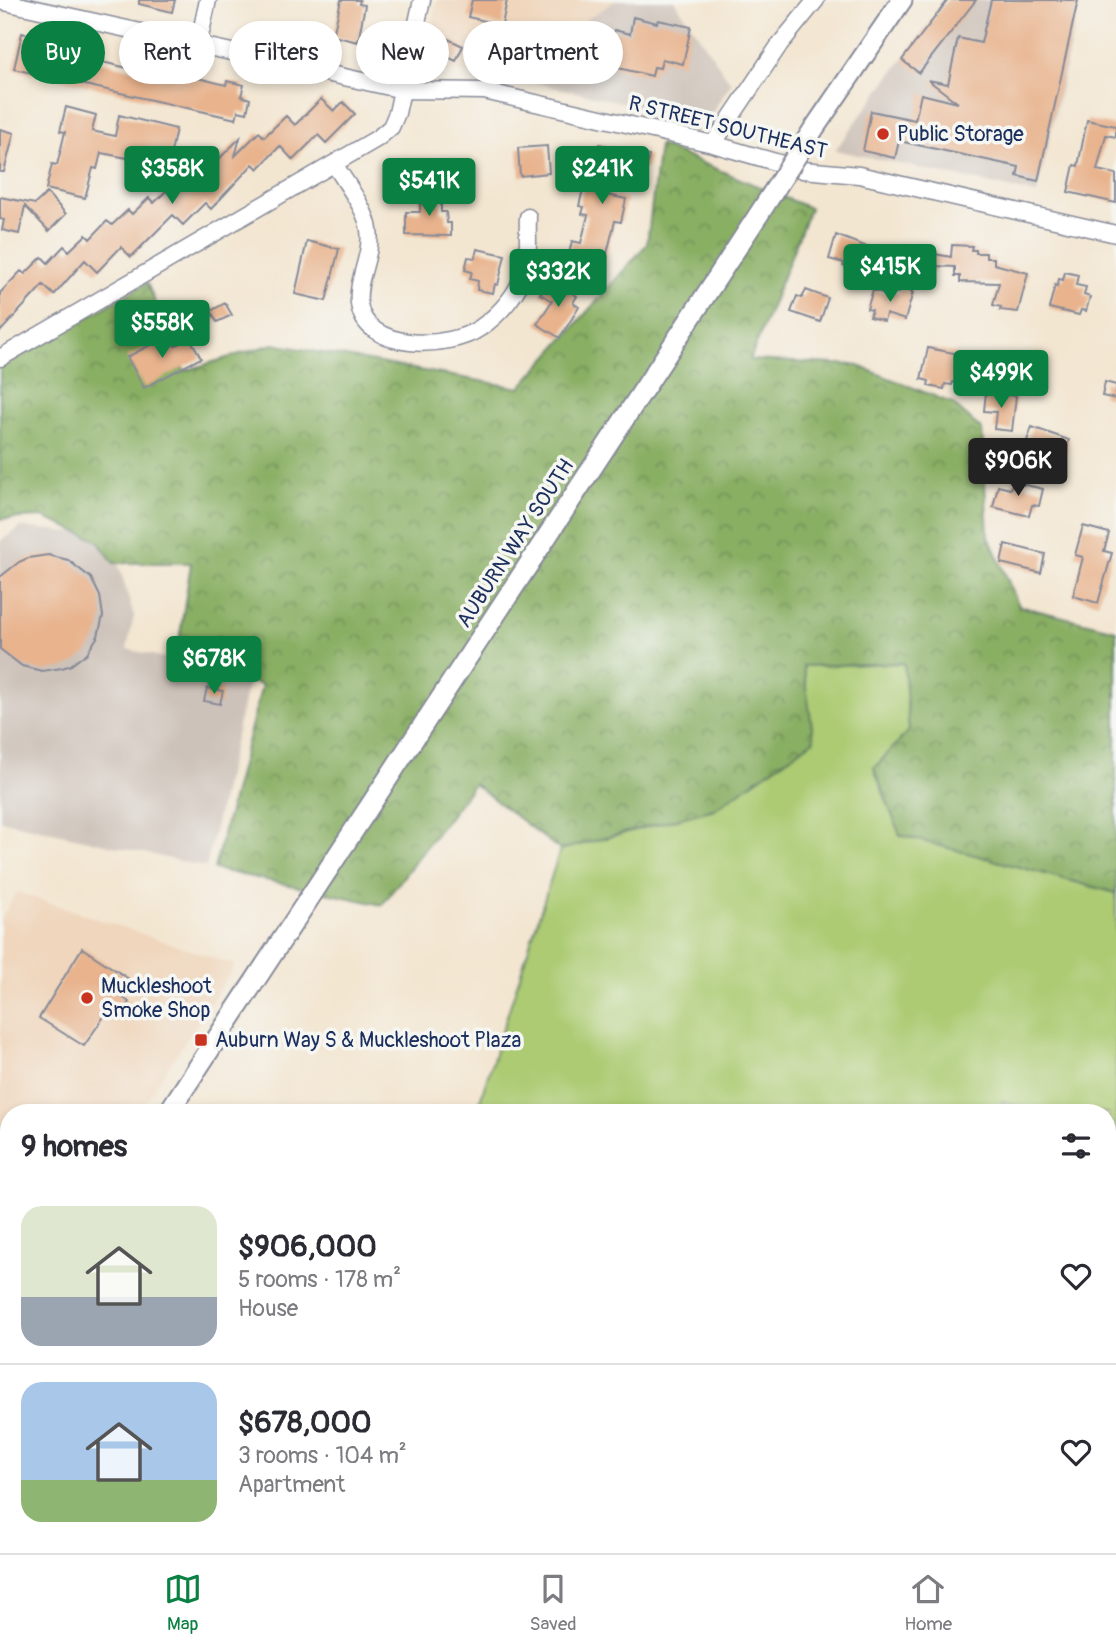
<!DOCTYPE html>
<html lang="en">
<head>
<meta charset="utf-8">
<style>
  body { margin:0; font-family:Pangolin,sans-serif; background:#f2f2f3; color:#2b2b33; height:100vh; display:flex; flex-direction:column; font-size:26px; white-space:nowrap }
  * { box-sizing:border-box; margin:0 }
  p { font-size:23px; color:#7c7c81 }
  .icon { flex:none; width:38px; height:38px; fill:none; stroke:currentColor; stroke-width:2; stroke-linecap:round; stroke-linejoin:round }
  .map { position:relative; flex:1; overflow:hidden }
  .drawer { position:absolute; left:0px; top:1104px; width:1116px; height:450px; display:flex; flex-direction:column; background:#fff; border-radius:28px 28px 0 0; box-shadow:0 4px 10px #0003 }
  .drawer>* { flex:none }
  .top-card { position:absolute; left:21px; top:21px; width:700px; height:63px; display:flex; gap:14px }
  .price { position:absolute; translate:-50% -60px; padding:0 16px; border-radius:7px; background:#0b8043; color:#fff; font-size:23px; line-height:46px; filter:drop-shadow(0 2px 4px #0008) }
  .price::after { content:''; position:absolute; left:50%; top:42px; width:21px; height:16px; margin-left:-10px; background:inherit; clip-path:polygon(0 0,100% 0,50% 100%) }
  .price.on { background:#222; color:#fff }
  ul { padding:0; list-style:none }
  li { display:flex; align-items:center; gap:21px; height:175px; padding:0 21px }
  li+li { border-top:2px solid #e1e1e2 }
  li span { display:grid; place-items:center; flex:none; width:196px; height:140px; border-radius:21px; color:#555 }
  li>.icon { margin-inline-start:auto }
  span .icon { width:84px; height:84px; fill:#fffc; stroke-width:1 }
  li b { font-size:30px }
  h2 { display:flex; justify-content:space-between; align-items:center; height:84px; padding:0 21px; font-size:30px }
  .chip { padding:0 24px; border-radius:32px; background:#fff; box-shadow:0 4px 10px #0003; font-size:24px; line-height:63px }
  .chip.on { background:#0b8043; color:#fff }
  .dock { display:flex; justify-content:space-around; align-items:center; height:98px; border-top:2px solid #e1e1e2; background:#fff; font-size:19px; color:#7c7c81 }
  .dock a { display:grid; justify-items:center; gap:4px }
  .dock .on { color:#0b8043 }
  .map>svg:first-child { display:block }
</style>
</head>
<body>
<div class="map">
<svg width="1116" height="1553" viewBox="0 0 1116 1553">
  <defs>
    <pattern id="forest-crowns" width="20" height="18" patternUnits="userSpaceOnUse" patternTransform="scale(1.75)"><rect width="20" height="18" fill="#89af64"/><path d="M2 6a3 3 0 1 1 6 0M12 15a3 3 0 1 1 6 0" fill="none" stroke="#6f8f56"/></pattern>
  </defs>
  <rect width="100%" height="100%" fill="#f6f6f2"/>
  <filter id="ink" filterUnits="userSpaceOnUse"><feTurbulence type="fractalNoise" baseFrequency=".0143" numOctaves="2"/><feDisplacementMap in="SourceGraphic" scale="14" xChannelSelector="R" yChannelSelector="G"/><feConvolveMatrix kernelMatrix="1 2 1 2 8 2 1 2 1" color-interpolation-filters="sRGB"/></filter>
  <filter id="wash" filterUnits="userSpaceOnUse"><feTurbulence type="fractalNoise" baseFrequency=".00686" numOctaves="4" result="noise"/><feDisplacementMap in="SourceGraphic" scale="28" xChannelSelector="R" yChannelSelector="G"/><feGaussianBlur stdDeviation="1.57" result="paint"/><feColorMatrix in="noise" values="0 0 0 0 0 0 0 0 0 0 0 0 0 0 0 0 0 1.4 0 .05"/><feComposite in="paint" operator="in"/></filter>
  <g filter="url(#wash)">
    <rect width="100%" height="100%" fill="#f3e6d1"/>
    <path fill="#efd6bc" d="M437,0h180l-77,49 -13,32 -70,-10h-28l-4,-4 -1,-5z
      M17,892l218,73 -97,148h-129v145l-9,-3v-335z"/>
    <path fill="#cdc2b9" d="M617,0h57l57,83 -19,30 -8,8 -177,-40 13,-32z
      M947,0h133l-43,194 -202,-44z
      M21,527l89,9 24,80 -7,33 122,29 -43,189 -206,-47v-279z"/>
    <path fill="#accb72" stroke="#647d68" stroke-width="2" d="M905,663l4,68 -35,37 26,67 216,58v246l-8,-3v-23h-70l-35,-12 -4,12h-523l84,-263 154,-41 99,-69 -10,-74z
      M1116,1350v203h-194l1,-8h185v-194z"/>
    <path fill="url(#forest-crowns)" stroke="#526f61" stroke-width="2" d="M659,145l151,63 -60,152 106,5 96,38 30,27 6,105 31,71 97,24v263l-216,-58 -26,-67 35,-37 -5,-68 -101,3 11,74 -100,69 -154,41 -86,-66 -92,121 -168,-36 48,-184 -86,-24 15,-98h-77l-17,-23 -54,-23 -43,2v-151l147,-85 37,88 89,-27 247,44 127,-144z
      M879,1545h44l-1,8h-45z"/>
    <g id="blocks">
      <path fill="#e8b38d" d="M139,0h36l-3,12 -33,-8z
        M341,0h19l-1,4 6,1 -7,37 -25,-6z
        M472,0h35l-5,25 -34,-8z
        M948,0h28l-57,73 -17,-13z
        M991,0h87l-40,181 -21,-5 2,-9 -120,-26 -4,17 -32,-7 8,-40 44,9 6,-26 37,9 -30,-23 20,4 10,-46 23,5z
        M633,17l24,6 1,-3 33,7 -8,37 -21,-5 -2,9 -6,-1 -2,9 -46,-11 8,-35 16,4z
        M22,33l78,20 -2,8 42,10 1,-5 31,6 1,-4 18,4 -1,4 36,9 1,-4 17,4 -3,11 9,3 -3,14 -9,-2 -2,8 -222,-50z
        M448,39l15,7 -7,15 -15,-7z
        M321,99l13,12 9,-9 12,12 -29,29 -8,-8 -25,25 -13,-14 -22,23 -5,-5 -42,45 -6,-6 -22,22 -10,-10 -42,42 -10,-10 -24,25 -12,-12 -31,35 -11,-10 -43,47v-39l21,-22 4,3 17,-17 6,6 16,-17 5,5 17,-16 4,4 17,-18 5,4 16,-15 4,4 17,-16 5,5 22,-22 5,5 23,-22 5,5 31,-31 -5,18 24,-24 5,5 22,-21 9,9z
        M66,107l30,8 -4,16 23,5 4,-21 57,14 -6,28 -25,-6 14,13 -58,-11 -4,16 -4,-1 -8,30 -39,-9 6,-25 5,1 8,-33 -5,-1z
        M1087,120l29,6v11l-10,-2 -9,35 19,4v29l-48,-11 6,-27 4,1z
        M0,129l14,4 -10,39h-4z
        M599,144l50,12 -3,13 -19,-2 -1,2 -15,-4 -5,21 3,1 -2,8 19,4 -5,23 -6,-1 -12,49 -36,-8 5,-21 9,2 7,-28 -6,-1 2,-7 -5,-1 6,-25 5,1 5,-22 -9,-2z
        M547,146l2,27 -29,3 -2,-28z
        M420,192h21v20h5l1,11h4v13l-45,-1v-23h14z
        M47,193l19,21 -17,17 -24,-25 -6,28 -17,-4 2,-10 -4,-1v-22l35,7z
        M836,235l39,15 -7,23 -25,-7 1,-3 -15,-4z
        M307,241l32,8 -13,52 -31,-7z
        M952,245l20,1 -1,4h5v3h10v5h8v6l34,9 -10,39 -18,-2 1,-3 -8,-2 6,-22 -39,-1v-6h-5v-9l-19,-1 -2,8 -19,-4 4,-19 32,6z
        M477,249l28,6 -7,30 -3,-1 -2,9 -16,-3 1,-9 -8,-2 2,-7 -7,-2 3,-13 7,1z
        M1065,272l13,3 -2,10 10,2 -2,8 6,2 -4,14 -5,-1 -2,5 -30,-7 6,-23 2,1 2,-7 4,1z
        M549,279l28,17 -4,7 6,4 -19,31 -23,-14 15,-23 -12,-7z
        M901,288l12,4 -8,28 -19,-6 -2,7 -14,-4 2,-7 -5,-1 6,-19 14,4 2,-4 10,3z
        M806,290l22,8 -8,24 -29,-10 6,-16 5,2z
        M225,303l7,12 -15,7 -6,-11z
        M170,335l5,11 15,-8 11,20 -57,30 -17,-31z
        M928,348l31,6 -3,15 8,1 -3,13 -8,-1 -1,3 -7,-1 -1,5 -16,-3 1,-5 -8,-2z
        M1105,382l11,3v14l-14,-3z
        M986,392l30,4 -4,35 -18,-2 2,-17 -12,-1z
        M1032,427l37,13 -7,22 -38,-13z
        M1013,482l30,7 -4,17 -7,-1 -3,11 -36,-9 5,-21 12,3z
        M1083,526l26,7 -5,18 8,2 -14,50 -25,-7 10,-39 -8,-2z
        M1005,544l40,10 -4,19 -40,-10z
        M48,555l20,5 23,18 9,18 3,20 -5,20 -11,17 -16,12 -9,3 -20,3 -20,-5 -22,-17v-72l19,-15 9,-4z
        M207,688l16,3 -3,13 -16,-3z
        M82,948l47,31 -10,16 10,7 -11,17 -11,-7 -23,34 -45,-28z"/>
    </g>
  </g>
  <g filter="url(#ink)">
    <use href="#blocks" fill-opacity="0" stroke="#878a98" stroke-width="2"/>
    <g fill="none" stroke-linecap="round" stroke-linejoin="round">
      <g stroke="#878a98" stroke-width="19">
        <path id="minor" d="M0,1l403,89 81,1 229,53 90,26 56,5 257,59
          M198,46l10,-46
          M713,144l67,-100 36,-44
          M335,165c10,17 32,45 34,65 4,25 -13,49 -10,73 5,50 91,46 121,25 19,-13 39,-35 45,-58 5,-16 2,-37 3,-53
          M0,358l378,-220 13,-11 6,-14 25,-113"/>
      </g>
      <g stroke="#878a98" stroke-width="23">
        <path id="major" d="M813,130l89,-130
          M168,1113l591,-899
          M0,1349l9,-12
          M0,1394l9,-13"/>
      </g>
      <use href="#minor" stroke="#fff" stroke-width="16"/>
      <use href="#major" stroke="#fff" stroke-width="19"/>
      <g stroke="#878a98" stroke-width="23" stroke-linecap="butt">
        <path id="major-bridge" d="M759,214l54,-84"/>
      </g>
      <use href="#major-bridge" stroke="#fff" stroke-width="19"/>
    </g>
  </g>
  <g fill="#c8321e" stroke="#f6f6f2" stroke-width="2.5">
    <circle cx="883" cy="134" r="7"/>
    <circle cx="87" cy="998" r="7"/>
    <rect x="194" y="1033" width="14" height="14" rx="3.5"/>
  </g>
  <g text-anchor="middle" stroke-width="7" stroke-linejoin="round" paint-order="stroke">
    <g font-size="21" fill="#1b2f5e" stroke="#f6f6f2">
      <text transform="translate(728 127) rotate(14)" y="7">R STREET SOUTHEAST</text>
      <text transform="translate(515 543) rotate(-57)" y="7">AUBURN WAY SOUTH</text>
    </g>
    <g font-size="21" fill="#1b2f5e" stroke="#f6f6f2" text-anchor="start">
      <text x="897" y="141">Public Storage</text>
      <text x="101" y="993">Muckleshoot<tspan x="101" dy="24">Smoke Shop</tspan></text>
      <text x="215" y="1047">Auburn Way S &amp; Muckleshoot Plaza</text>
    </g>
  </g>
</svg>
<b class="price" style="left:172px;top:206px">$358K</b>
<b class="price" style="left:602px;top:206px">$241K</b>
<b class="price" style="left:429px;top:218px">$541K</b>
<b class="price" style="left:890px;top:304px">$415K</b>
<b class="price" style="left:558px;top:309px">$332K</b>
<b class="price" style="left:162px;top:360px">$558K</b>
<b class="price" style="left:1001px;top:410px">$499K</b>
<b class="price on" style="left:1018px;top:498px">$906K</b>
<b class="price" style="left:214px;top:696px">$678K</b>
<div class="top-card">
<a class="chip on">Buy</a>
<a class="chip">Rent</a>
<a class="chip">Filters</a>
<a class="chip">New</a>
<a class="chip">Apartment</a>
</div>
<section class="drawer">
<h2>9 homes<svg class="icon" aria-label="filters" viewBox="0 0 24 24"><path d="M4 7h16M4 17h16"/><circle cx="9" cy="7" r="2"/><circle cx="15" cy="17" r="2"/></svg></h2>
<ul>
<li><span style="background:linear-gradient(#dfe7d0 65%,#9aa5b1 0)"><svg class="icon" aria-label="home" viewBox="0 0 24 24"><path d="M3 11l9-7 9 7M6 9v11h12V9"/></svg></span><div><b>$906,000</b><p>5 rooms · 178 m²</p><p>House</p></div><svg class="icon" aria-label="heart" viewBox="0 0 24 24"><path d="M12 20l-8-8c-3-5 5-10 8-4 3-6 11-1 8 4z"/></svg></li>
<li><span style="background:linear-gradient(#a9c7e8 70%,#8fb573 0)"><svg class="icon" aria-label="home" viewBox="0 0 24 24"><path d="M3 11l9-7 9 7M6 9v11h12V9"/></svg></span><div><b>$678,000</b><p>3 rooms · 104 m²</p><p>Apartment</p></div><svg class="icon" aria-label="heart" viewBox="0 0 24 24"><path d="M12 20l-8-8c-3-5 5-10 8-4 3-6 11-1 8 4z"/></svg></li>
</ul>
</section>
</div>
<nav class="dock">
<a class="on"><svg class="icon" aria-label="map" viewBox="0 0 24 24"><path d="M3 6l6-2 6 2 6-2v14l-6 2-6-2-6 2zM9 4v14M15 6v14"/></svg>Map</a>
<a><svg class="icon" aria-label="saved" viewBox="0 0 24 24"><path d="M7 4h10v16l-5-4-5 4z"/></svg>Saved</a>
<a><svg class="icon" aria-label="home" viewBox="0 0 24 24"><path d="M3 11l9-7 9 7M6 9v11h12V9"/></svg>Home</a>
</nav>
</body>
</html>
